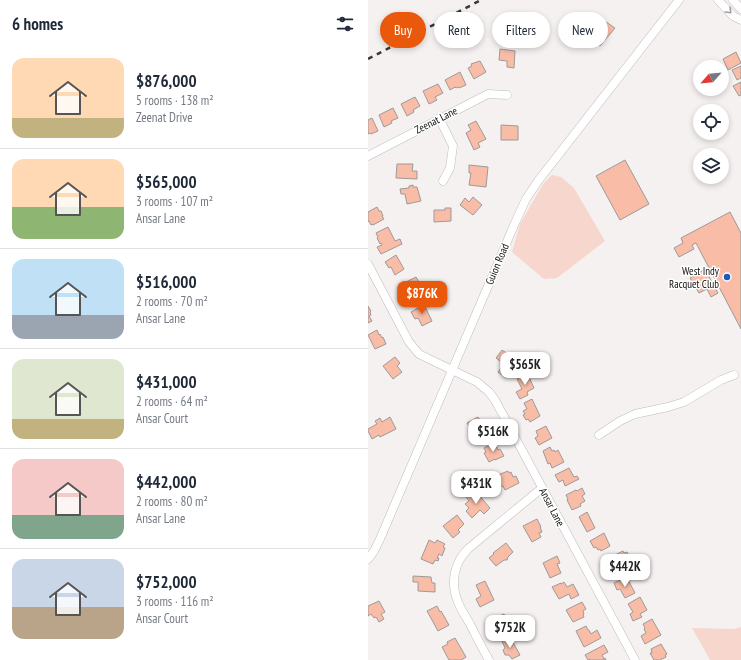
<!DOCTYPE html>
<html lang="en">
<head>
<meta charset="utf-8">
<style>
  body { margin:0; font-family:"PT Sans Narrow",sans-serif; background:#f2f2f3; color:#1f2937; height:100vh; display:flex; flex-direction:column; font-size:15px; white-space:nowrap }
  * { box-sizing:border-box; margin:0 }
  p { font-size:13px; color:#747a83 }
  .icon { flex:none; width:22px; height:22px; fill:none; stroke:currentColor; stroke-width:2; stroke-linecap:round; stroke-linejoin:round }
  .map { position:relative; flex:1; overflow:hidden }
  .sheet { display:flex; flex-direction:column; background:#fff; width:368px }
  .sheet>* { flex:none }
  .banner { position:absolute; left:12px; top:12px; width:301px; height:36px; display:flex; gap:8px }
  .needle { width:26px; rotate:243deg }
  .tools { position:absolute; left:325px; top:60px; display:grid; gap:8px }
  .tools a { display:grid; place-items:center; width:36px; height:36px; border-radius:50%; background:#fff; box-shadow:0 2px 6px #0003; font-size:20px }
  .price { position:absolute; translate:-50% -34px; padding:0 9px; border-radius:8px; background:#fff; color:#222; font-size:13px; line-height:26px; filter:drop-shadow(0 1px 2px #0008) }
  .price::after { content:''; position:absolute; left:50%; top:24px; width:12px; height:9px; margin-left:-6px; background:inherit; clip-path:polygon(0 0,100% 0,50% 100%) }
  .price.current { background:#ea580c; color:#fff }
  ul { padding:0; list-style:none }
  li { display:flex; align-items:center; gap:12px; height:100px; padding:0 12px }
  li+li { border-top:1px solid #e0e1e3 }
  li span { display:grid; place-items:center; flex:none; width:112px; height:80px; border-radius:12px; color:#555 }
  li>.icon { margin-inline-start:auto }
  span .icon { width:48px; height:48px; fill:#fffc; stroke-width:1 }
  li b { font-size:17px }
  h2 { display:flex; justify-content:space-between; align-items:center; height:48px; padding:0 12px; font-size:17px }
  .pill { padding:0 14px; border-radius:18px; background:#fff; box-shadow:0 2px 6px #0003; font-size:14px; line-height:36px }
  .pill.current { background:#ea580c; color:#fff }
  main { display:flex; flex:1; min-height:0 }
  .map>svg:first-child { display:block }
</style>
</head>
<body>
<main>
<section class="sheet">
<h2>6 homes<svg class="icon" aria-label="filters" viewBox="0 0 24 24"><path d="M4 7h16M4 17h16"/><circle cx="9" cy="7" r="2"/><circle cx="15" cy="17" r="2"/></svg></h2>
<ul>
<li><span style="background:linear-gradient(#ffd9b3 75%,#c2b280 0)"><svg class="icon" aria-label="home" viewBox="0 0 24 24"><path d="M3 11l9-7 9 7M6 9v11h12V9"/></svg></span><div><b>$876,000</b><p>5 rooms · 138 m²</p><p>Zeenat Drive</p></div></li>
<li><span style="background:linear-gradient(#ffd9b3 60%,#8fb573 0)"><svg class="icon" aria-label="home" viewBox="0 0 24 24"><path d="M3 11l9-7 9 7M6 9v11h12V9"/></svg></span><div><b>$565,000</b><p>3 rooms · 107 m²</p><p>Ansar Lane</p></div></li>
<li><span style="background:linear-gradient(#bfe0f5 70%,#9aa5b1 0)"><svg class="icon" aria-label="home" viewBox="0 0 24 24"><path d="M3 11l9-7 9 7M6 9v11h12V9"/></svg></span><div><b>$516,000</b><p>2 rooms · 70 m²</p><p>Ansar Lane</p></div></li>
<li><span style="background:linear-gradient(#dfe7d0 75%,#c2b280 0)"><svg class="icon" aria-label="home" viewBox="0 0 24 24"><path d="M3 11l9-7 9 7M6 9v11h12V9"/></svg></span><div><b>$431,000</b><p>2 rooms · 64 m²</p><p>Ansar Court</p></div></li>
<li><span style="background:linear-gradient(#f6c9c9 70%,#7fa58c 0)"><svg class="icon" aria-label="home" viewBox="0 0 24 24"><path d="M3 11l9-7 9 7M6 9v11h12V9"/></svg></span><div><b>$442,000</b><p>2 rooms · 80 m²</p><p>Ansar Lane</p></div></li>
<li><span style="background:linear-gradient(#c9d6e8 60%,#b9a48a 0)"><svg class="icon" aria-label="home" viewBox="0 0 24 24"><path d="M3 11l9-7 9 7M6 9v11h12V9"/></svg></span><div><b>$752,000</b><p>3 rooms · 116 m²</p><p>Ansar Court</p></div></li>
</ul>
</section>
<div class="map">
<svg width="373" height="660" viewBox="0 0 373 660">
  <rect width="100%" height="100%" fill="#f5f1f0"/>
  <path fill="#f7d7cd" d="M184,175l9,2 13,11 31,53 -48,37 -13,1 -32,-27 8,-28 23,-40z
    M373,627v33h-31l-18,-32 42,1z"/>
  <path fill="#f9bca6" stroke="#9d9a99" d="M238,22l9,6 -15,18 -7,-6z
    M132,49l15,2 -1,17 -7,-1v-6l-8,-1z
    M368,52l5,11 -13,7 -5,-11z
    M112,61l6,11 -12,7 -6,-11 4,-2 -1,-2z
    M373,66v12l-4,2 -5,-10z
    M92,72l6,13 -7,3 -1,-1 -2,1 -1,-1 -5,3 -5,-10z
    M373,82v13l-2,1 -6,-10z
    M70,84l5,9 -8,4 2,3 -8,4 -6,-13z
    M47,97l5,9 -7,4 1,2 -7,4 -6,-12z
    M25,108l5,10 -7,3 1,2 -8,4 -5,-12z
    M4,118l6,13 -7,3 -1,-1 -2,1v-14z
    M108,121l10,18 -8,4 2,4 -6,3 -8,-17 5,-3 -3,-5z
    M133,125l17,1v14h-17z
    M257,160l24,44 -29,16 -24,-44z
    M29,164h16l-1,7h5v8l-21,-1z
    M101,165l19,2 -2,20 -17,-2 2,-12h-2z
    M45,185v2h4l4,14 -14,3 -2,-10h-4l-1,-5 9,-1v-2z
    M105,197l9,8 -9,10 -13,-10 5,-7 4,4z
    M9,207l2,4h2l2,5h-1l2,3 -11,6v-1l-2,1 -2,-4 -1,1v-10z
    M77,208h6v13l-17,1v-12h11z
    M362,212l11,21v96l-45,-86 -4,2 2,4 -15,8 -5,-9 9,-5 -2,-5z
    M20,227l7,14 5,-2 2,5 -21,10 -4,-7 5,-2 -1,-2 -1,1 -3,-6 1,-1 -2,-4z
    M28,255l8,14 -9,6 -4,-8 -2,1 -4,-6z
    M337,269l13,24 -7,4 -4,-8 -8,4 -9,-15z
    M48,277l7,12 -18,11 -4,-7 5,-3 -1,-1h-1l-2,-5z
    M56,305l8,16 -10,5 -4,-8 -3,1 -4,-7z
    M0,306l3,5 -1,1 1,3 -2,1 3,5 -4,2z
    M9,330l2,5 1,-1 2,4 1,-1 3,7 -11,5 -7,-14z
    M134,350l16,11 -12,17 -8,-6 6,-8 -8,-6z
    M27,357l5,6 -3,3 5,6 -9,7 -10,-13z
    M159,373l7,15 -7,4 1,3 -8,4 -4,-7 6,-3 -5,-10z
    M164,399l8,17 -10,6 -2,-3 -2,1 -3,-5 2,-1 -2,-3 4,-2 -3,-6z
    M22,417l6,12 -16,8 -1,-2 -7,4 -4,-8v-2l9,-5 -2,-3 5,-3 2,4z
    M110,417l6,10 3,-1 4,7 -13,8 -11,-18z
    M178,426l6,12 -13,7 -4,-7 3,-2 -2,-5z
    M124,444l2,2 2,-1 2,5 2,-1 4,7 -9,4v-1l-6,3 -5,-9 2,-1 -2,-4z
    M182,447l2,4 2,-1 1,2 3,-2 6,12 -12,6 -2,-5 -2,1 -5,-13z
    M201,468l5,9 3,-1 2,3 -14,7 -2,-6 -4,2 -4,-7z
    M140,471l1,2 2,-1 2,5 3,-1 3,7 -14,7 -2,-4 -6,3 -3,-8 5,-3 -1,-3z
    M214,488l3,6 -3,2 3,5 -5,3 1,2 -9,4 -5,-10 1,-1 -2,-4 10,-5 1,1z
    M103,492l3,4 3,-3 13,15 -6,6 -4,-4 -8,8 -6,-7 3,-3 -4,-4 4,-3 -3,-4z
    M219,512l8,16 -8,4 -8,-15z
    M89,515l7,9 -6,6 2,2 -7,6 -10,-12z
    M169,519l4,8h-1l2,5 -3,1 2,4 -9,5 -9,-16z
    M236,533l6,13 -9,5 -1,-2 -2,1 -2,-3 -2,1 -4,-7z
    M61,540l6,3 2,-3 8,4 -2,3 2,1 -3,8 -3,-2 -2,4h2l-1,3 -3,-1 -2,4 -12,-5z
    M138,543l7,9 -5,5 -1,3h-3l-8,6 -7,-8 5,-4 -1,-1z
    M255,551l1,2 3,-1 3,6 -2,2 2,5 -15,8 -3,-6 -7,3 -4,-8z
    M189,556l3,7 -3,1 4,9 -11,5 -7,-15z
    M45,576l18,1 1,6h3v9l-17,-1v-9h-5z
    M257,578v2l2,-2 8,15 -10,5 -5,-9 -3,1 -3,-7z
    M117,581l9,19 -14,7 -4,-8 5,-3 -5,-11z
    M196,582l3,5 6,-3 6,11 -8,4 -2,-5 -10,5 -7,-12 9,-4v1z
    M272,597l7,13 -7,4 2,3 -9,4 -3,-7 3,-2 -5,-8z
    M11,601l6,11 -4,2 3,5 -5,3 -3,-5 -2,1 -3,-4 -3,2v-10z
    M214,602l4,7 -3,2 1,3 -1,1 1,2 -11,5 -7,-12z
    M69,606l3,6 1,-1 8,14 -11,6 -11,-20z
    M136,614l8,15 -16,9 -4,-8 5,-3 -2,-4 2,-1 -2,-4z
    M284,619l9,16 -16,9 -4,-8 5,-3 -2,-4 1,-1 -2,-4z
    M218,626l2,4h1l2,4 6,-4 4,8 -17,9 -8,-16z
    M142,637l10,18 -8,4 -3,-4h-4l-2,-5 2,-2 -3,-7z
    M87,638l11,19 -5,3h-12l-7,-13 6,-3 -1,-2z
    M293,644l6,10 -2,1 1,2 -6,3h-6l-4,-7h2l-1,-4z
    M236,645l4,7 -6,3 2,4 1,-1 1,2h-16v-1l-2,1 -3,-5z"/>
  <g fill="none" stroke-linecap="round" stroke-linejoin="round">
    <g stroke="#bfbcba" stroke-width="9">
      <path id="minor" d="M350,0l15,16 8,4
        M365,0l8,9
        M71,118l14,28 -3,22 -7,13
        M0,156l120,-62 19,1
        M0,264l41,78 10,12 8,4 50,24 12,10 6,8 140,260
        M231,435l21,-14 15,-7 33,-7 16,-5 37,-22 13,-5
        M0,559l6,-8 6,-12 135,-316 11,-24 12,-18 141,-181
        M121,660c-7,-12 -13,-24 -19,-36 -4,-7 -9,-14 -12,-22 -8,-19 -4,-40 11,-54l73,-60"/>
    </g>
    <use href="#minor" stroke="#fff" stroke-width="8"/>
    <path stroke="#393837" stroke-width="2.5" stroke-dasharray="5 5" stroke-linecap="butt" d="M0,59l113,-59"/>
  </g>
  <defs><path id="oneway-chevron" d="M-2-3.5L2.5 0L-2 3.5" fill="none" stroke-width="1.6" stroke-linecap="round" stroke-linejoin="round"/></defs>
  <use stroke="#9f9f9f" href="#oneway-chevron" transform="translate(361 11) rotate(45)"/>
  <circle fill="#1d59c5" stroke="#fff" stroke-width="1.5" cx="359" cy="277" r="4"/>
  <g text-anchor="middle" stroke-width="3" stroke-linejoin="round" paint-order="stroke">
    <g font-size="11" fill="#100f0e" stroke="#fff">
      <text transform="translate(68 120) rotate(-27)" y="4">Zeenat Lane</text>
      <text transform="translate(129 264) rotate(-67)" y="4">Guion Road</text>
      <text transform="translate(184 507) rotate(62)" y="4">Ansar Lane</text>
    </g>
    <g font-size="11" fill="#100f0e" stroke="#fff" text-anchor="end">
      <text x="351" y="275">West Indy<tspan x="351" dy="13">Racquet Club</tspan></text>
    </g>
  </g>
</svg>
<div class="tools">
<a><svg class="needle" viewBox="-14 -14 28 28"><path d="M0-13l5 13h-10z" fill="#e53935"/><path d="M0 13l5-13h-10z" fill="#747a83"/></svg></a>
<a><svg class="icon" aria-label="locate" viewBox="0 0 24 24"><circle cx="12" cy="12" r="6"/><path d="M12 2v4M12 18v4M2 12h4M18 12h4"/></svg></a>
<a><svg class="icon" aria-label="layers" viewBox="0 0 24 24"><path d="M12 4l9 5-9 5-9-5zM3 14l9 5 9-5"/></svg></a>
</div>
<b class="price current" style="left:54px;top:315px">$876K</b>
<b class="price" style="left:157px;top:386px">$565K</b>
<b class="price" style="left:125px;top:453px">$516K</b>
<b class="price" style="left:108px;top:505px">$431K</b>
<b class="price" style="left:257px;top:588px">$442K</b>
<b class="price" style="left:142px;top:649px">$752K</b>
<div class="banner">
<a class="pill current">Buy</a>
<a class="pill">Rent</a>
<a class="pill">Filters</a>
<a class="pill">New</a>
</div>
</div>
</main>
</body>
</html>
